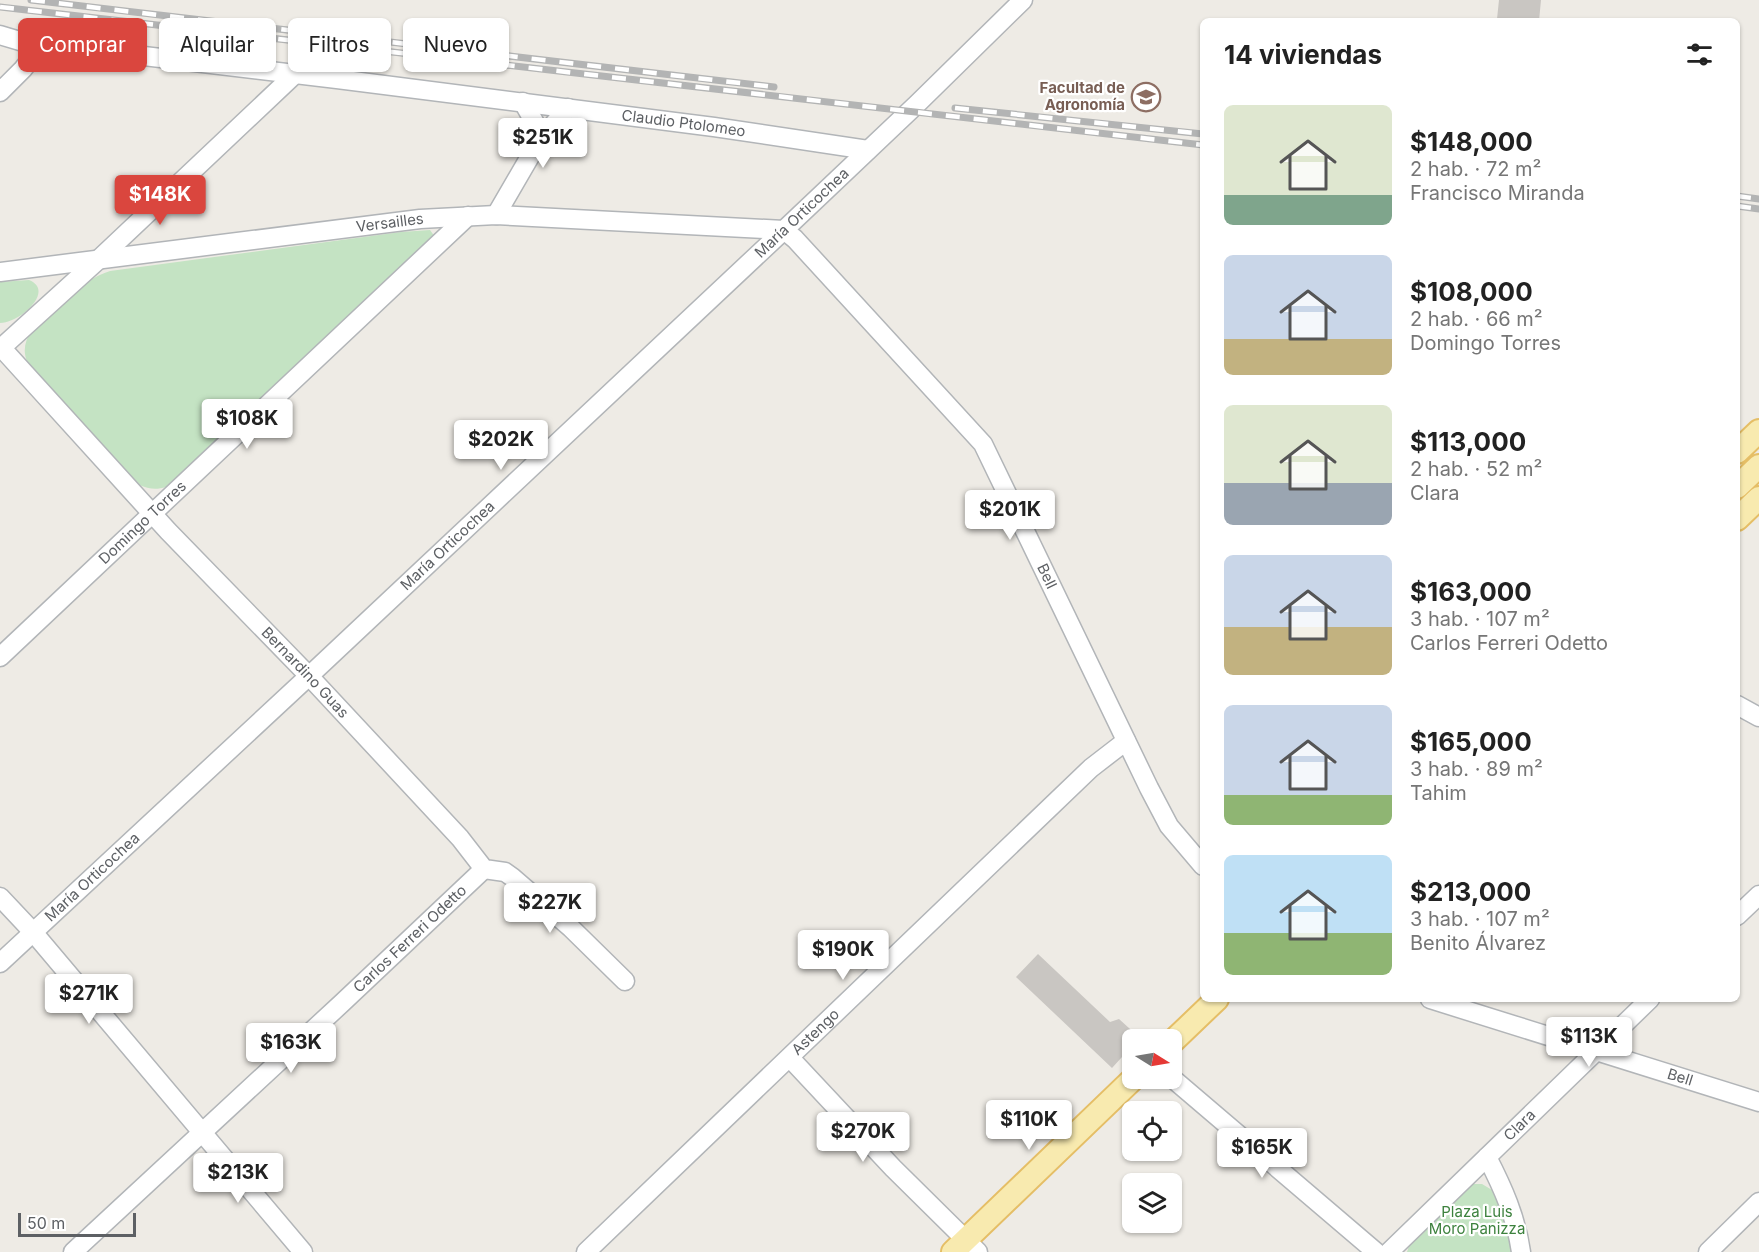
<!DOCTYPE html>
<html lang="es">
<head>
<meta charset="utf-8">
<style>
  body { margin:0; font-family:Inter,sans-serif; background:#f2f2f2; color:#222; height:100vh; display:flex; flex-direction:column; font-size:22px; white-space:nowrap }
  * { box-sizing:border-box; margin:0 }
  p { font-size:20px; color:#767676 }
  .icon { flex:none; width:33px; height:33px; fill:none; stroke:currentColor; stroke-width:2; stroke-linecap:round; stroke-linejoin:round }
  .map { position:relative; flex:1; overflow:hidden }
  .sheet { position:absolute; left:1200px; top:18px; width:540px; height:984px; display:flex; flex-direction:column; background:#fff; border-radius:9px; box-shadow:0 2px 4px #0004 }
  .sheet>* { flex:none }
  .guide { position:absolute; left:18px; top:18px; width:570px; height:54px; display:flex; gap:12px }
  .needle { width:39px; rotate:101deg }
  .fabs { position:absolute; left:1122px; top:1029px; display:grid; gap:12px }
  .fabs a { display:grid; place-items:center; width:60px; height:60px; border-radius:9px; background:#fff; box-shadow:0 2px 4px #0004; font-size:30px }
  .scale { position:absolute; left:18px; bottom:15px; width:118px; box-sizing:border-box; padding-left:6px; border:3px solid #5d6064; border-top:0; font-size:16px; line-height:21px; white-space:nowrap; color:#5d6064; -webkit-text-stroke:4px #fff; paint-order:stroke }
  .price { position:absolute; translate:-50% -51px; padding:0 14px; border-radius:6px; background:#fff; color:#222; font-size:20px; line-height:39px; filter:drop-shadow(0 2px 3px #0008) }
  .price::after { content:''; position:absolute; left:50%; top:36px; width:18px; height:14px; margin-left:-9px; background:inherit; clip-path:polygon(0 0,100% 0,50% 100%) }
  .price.on { background:#da463e; color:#fff }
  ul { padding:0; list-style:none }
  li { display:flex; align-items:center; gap:18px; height:150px; padding:0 24px }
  li span { display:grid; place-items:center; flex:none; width:168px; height:120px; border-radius:9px; color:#555 }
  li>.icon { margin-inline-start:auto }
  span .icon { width:72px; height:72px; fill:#fffc; stroke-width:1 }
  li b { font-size:26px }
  h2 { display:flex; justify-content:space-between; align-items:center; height:72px; padding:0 24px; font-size:26px }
  .tag { padding:0 21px; border-radius:9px; background:#fff; box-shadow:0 2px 4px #0004; font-size:21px; line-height:54px }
  .tag.on { background:#da463e; color:#fff }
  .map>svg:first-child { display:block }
</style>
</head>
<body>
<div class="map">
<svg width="1759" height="1252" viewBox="0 0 1759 1252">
  <rect width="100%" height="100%" fill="#eeebe5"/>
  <path fill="#c4e3c3" d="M430,230l5,7 -269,250c-10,3 -17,2 -27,-2 -25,-29 -51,-56 -77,-84 -10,-11 -26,-24 -34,-38 -6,-11 -3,-22 3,-32 24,-23 46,-49 79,-60l291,-39z
    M29,280c27,11 -10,43 -29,43v-41z
    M1473,1184h9l15,9 17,59h-107l4,-12 56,-53z"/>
  <path fill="#c9c6c2" d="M1499,0h42l-2,21 -42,-2z
    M1038,954l72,68 9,-3 21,19 -8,2v6l-20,22 -96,-91z"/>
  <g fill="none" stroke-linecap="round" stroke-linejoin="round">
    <g stroke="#b2b5b8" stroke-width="21">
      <g id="minor">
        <path id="s1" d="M0,35l40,12 45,2 252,30 377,48 154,23"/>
        <path d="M0,92l23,-23 17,-22"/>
        <path d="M523,102l13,23 3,16"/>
        <path d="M496,215l43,-74 29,-33"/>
        <path id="s2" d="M0,272l420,-53 76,-4 288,15 11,9 188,205 166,344 20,38 34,40"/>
        <path id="s3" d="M0,346l168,185 141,145 151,162 24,31 21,3 7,5 59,51 54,53"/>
        <path d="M0,349l97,-88 197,-186"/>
        <path id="s4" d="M0,657l468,-441"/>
        <path d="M1737,705l22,12"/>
        <path d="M0,897l33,35 270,320"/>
        <path d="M1737,916l22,-21"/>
        <path id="s5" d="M0,963l309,-287 475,-446 133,-126 106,-104"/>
        <path id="s6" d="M1430,999l329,103"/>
        <path d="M790,1058l103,110 85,84"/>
        <path d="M1172,1078l204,174"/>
        <path d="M1487,1157c16,31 29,60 34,95"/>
        <path id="s7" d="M73,1252l269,-249 142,-134"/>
        <path id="s8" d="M586,1252l505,-484 35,-27"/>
        <path id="s9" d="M1389,1252l261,-253"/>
        <path d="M1708,1252l51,-50"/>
      </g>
    </g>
    <g stroke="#e5be66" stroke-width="26">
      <path id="major" d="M1737,452l22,-21
        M1737,487l22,-21
        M1737,519l22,-21
        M1172,1042l45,-43
        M953,1252l181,-174"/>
    </g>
    <use href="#minor" stroke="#fff" stroke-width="18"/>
    <use href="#major" stroke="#f8eaaf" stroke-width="22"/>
    <g stroke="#b3b4b4" stroke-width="7">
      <path id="rail" d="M31,0l743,87
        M0,7l1203,138
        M955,108l248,26
        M1737,196l22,3
        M1737,206l22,3"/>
    </g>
    <use href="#rail" stroke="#fff" stroke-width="4.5" stroke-dasharray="14" stroke-linecap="butt"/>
  </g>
  <defs>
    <g id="university-ring" transform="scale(1.5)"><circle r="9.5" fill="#fff" stroke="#8d6e63" stroke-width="1.5"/><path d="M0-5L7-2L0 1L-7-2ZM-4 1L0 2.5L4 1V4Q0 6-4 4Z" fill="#8d6e63"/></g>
  </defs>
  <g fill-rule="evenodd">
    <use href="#university-ring" x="1146" y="97"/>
  </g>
  <g text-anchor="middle" stroke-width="4.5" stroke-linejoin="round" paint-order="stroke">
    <g font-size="15" font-weight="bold" fill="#785e54" stroke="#fff" text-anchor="end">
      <text x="1125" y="93">Facultad de<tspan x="1125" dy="17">Agronomía</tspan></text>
    </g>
    <g font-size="15" fill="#5d6064" stroke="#fff">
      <text dy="5" stroke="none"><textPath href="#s1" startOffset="690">Claudio Ptolomeo</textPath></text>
      <text dy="5" stroke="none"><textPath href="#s5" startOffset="1098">María Orticochea</textPath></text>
      <text dy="5" stroke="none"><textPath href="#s2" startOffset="393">Versailles</textPath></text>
      <text dy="5" stroke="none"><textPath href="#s4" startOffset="196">Domingo Torres</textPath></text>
      <text dy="5" stroke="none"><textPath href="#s5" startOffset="612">María Orticochea</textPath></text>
      <text dy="5" stroke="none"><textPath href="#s2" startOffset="1227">Bell</textPath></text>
      <text dy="5" stroke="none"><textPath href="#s3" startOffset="447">Bernardino Guas</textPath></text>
      <text dy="5" stroke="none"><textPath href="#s5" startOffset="126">María Orticochea</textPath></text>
      <text dy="5" stroke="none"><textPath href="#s7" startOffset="460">Carlos Ferreri Odetto</textPath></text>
      <text dy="5" stroke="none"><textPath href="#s8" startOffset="318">Astengo</textPath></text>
      <text dy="5" stroke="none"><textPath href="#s6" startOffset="262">Bell</textPath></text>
      <text dy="5" stroke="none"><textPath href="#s9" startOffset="182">Clara</textPath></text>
    </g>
    <g font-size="15" fill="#3d823e" stroke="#fff">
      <text x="1477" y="1217">Plaza Luis<tspan x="1477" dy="17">Moro Panizza</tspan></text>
    </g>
  </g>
</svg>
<div class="fabs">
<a><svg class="needle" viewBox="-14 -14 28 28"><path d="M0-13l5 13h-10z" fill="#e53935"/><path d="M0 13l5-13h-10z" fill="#767676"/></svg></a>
<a><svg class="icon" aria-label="locate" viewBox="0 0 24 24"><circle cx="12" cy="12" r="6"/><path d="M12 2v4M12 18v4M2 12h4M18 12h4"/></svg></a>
<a><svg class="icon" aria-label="layers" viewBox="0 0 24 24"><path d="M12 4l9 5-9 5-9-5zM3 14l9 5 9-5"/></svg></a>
</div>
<div class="scale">50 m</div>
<b class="price" style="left:543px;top:169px">$251K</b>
<b class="price on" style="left:160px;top:226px">$148K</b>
<b class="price" style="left:247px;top:450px">$108K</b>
<b class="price" style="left:501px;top:471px">$202K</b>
<b class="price" style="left:1010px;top:541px">$201K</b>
<b class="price" style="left:550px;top:934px">$227K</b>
<b class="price" style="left:843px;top:981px">$190K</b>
<b class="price" style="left:89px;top:1025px">$271K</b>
<b class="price" style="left:1589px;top:1068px">$113K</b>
<b class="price" style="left:291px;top:1074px">$163K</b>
<b class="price" style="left:1029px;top:1151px">$110K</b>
<b class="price" style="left:863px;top:1163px">$270K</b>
<b class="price" style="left:1262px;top:1179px">$165K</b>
<b class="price" style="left:238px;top:1204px">$213K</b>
<div class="guide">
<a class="tag on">Comprar</a>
<a class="tag">Alquilar</a>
<a class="tag">Filtros</a>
<a class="tag">Nuevo</a>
</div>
<section class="sheet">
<h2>14 viviendas<svg class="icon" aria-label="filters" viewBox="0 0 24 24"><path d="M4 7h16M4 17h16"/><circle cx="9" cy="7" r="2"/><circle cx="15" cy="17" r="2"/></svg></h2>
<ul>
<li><span style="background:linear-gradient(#dfe7d0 75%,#7fa58c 0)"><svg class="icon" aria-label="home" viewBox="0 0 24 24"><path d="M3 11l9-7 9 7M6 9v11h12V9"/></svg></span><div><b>$148,000</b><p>2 hab. · 72 m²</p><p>Francisco Miranda</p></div></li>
<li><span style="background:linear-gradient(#c9d6e8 70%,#c2b280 0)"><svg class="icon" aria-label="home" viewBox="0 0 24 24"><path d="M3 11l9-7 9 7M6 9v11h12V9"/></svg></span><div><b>$108,000</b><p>2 hab. · 66 m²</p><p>Domingo Torres</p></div></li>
<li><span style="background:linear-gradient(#dfe7d0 65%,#9aa5b1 0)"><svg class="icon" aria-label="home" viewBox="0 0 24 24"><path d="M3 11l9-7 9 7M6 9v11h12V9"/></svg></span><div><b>$113,000</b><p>2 hab. · 52 m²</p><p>Clara</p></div></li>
<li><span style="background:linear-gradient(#c9d6e8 60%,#c2b280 0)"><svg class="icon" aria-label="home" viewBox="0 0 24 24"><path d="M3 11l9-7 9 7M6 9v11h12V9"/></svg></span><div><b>$163,000</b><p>3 hab. · 107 m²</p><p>Carlos Ferreri Odetto</p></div></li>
<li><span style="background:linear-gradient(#c9d6e8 75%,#8fb573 0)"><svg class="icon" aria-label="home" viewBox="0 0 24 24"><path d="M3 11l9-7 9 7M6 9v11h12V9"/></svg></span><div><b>$165,000</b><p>3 hab. · 89 m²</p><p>Tahim</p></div></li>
<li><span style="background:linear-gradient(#bfe0f5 65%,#8fb573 0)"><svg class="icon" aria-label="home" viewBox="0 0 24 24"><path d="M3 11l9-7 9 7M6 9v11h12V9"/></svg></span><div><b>$213,000</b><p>3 hab. · 107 m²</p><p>Benito Álvarez</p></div></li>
</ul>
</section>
</div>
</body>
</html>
